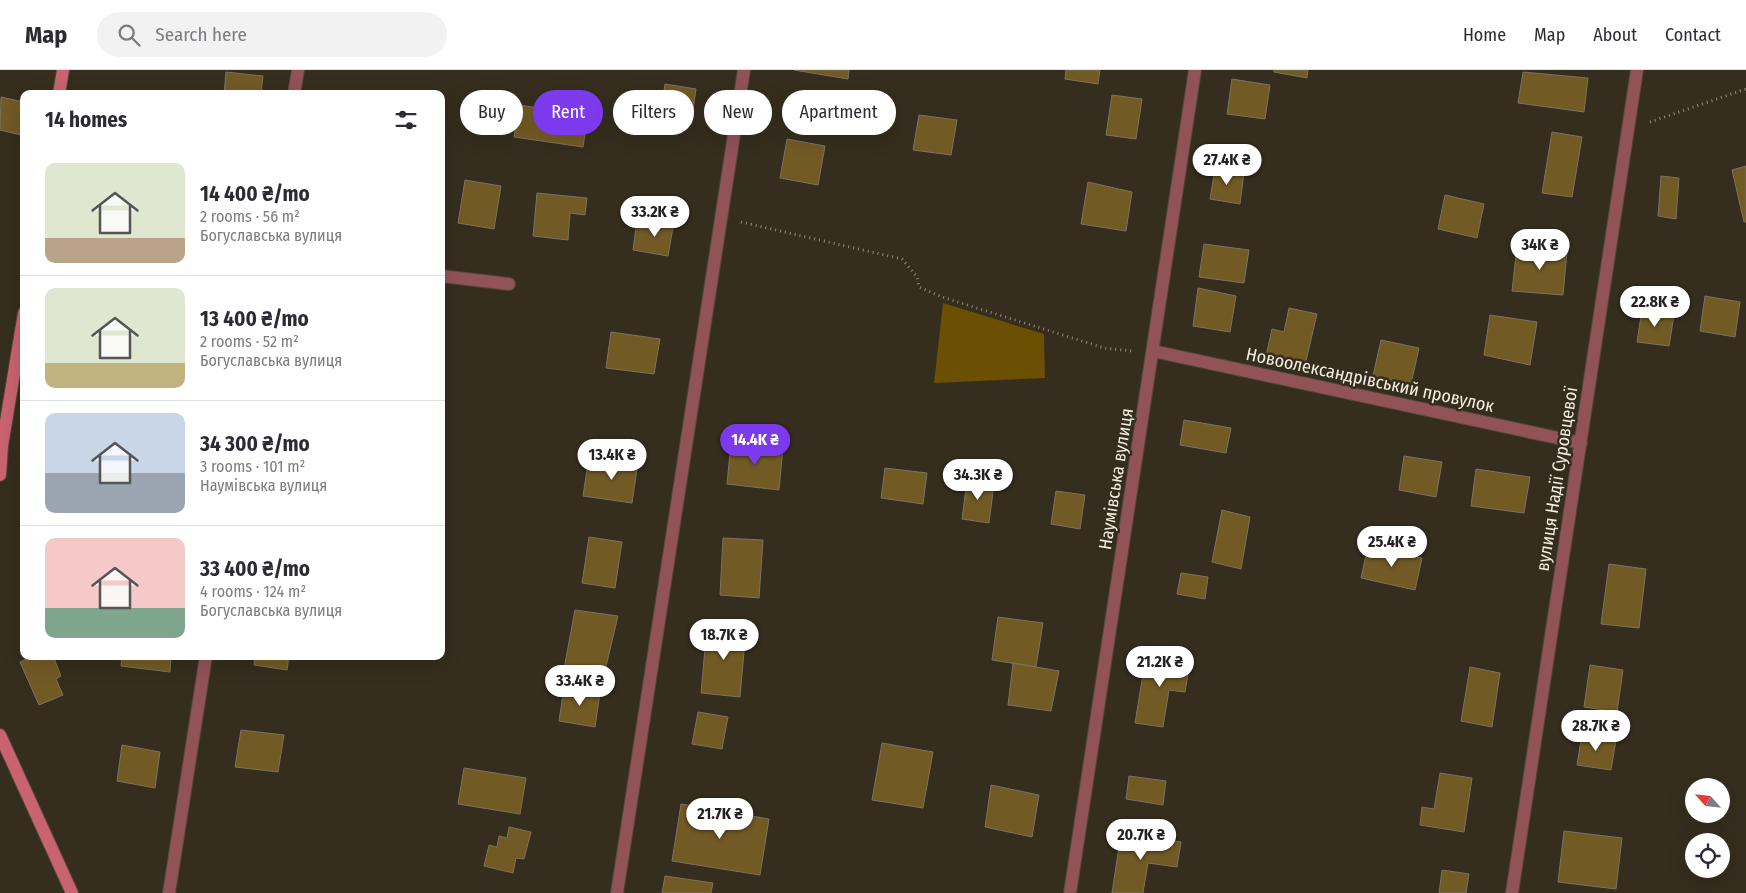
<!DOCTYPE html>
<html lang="en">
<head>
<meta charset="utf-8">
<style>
  body { margin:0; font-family:"Fira Sans Condensed",sans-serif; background:#f2f2f3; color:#2b2b33; height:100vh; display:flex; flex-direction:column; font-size:19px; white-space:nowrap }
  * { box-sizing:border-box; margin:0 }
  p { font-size:16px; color:#7c7c81 }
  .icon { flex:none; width:28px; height:28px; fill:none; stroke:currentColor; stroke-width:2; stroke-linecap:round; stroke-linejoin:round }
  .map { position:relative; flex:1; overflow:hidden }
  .side { position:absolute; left:20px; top:20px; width:425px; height:570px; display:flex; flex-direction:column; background:#fff; border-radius:10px; box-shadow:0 5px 20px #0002 }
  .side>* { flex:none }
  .top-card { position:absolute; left:460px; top:20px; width:475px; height:45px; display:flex; gap:10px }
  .needle { width:32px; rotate:297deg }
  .tools { position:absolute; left:1685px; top:708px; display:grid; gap:10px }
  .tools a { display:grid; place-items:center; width:45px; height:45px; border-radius:50%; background:#fff; box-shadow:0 5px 20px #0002; font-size:25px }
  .price { position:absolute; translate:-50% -42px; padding:0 11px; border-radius:18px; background:#fff; color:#222; font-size:16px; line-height:32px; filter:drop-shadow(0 1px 2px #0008) }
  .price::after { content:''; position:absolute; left:50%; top:30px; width:15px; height:11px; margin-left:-8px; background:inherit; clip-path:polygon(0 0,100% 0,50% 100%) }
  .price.current { background:#7c3aed; color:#fff }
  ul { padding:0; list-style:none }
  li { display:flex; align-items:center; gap:15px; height:125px; padding:0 25px }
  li+li { border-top:1px solid #e1e1e2 }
  li span { display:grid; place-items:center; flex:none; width:140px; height:100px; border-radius:10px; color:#555 }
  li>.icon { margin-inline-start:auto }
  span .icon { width:60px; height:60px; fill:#fffc; stroke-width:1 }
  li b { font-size:21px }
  h2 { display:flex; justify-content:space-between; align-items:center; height:60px; padding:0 25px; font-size:21px }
  .chip { padding:0 18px; border-radius:22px; background:#fff; box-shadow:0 5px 20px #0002; font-size:18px; line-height:45px }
  .chip.current { background:#7c3aed; color:#fff }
  header { display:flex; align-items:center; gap:30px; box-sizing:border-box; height:70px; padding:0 25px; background:#fff; border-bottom:1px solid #e1e1e2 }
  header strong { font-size:24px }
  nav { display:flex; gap:28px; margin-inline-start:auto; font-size:18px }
  .search { width:350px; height:45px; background:#f2f2f3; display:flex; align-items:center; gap:12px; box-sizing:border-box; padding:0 18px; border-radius:28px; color:#7c7c81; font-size:19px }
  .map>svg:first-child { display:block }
</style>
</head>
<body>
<header>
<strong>Map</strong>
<div class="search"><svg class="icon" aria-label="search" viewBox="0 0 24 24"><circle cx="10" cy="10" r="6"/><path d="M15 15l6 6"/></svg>Search here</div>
<nav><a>Home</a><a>Map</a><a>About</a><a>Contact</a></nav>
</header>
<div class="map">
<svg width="1746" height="823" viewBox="0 0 1746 823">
  <rect width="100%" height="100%" fill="#352d1d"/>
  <path fill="#6b4f02" d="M943,233l101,31 1,44 -111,5z"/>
  <path fill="#725a25" stroke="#7b7260" d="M794,0h55l-1,9z
    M1066,0h34l-2,14 -33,-5z
    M1274,0h34l-1,8 -33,-6z
    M226,2l37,4 -2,18h-37z
    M1523,2l65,6 -4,34 -66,-9z
    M1232,9l38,6 -5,34 -38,-5z
    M665,14l31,5 -5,35 -31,-5z
    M1112,25l30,4 -6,40 -30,-4z
    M1,27l23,5 -3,33 -21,-5z
    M519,35l69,10 -5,32 -69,-10z
    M919,45l38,5 -6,35 -38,-5z
    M1552,62l30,5 -10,60 -30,-4z
    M787,69l38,7 -7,39 -38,-7z
    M1746,96v56h-2l-12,-52z
    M1215,99l29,4 -4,31 -30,-5z
    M1661,106l18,2 -3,41 -18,-3z
    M465,110l36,6 -7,43 -36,-6z
    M1088,112l44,10 -6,39 -45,-7z
    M537,123l50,5 -2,17 -15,-2 -2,27 -35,-4z
    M1445,125l39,9 -7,34 -39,-9z
    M662,144l13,2 -7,40 -35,-6 3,-23 23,4z
    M1204,174l45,6 -5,33 -45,-6z
    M1517,176l50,6 -4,43 -51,-4z
    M1198,218l38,8 -6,36 -37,-6z
    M1705,226l35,6 -5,35 -35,-6z
    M1289,238l28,6 -12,51 -39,-9 6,-27 12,3z
    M1642,240l32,5 -5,31 -32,-4z
    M1490,245l47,7 -7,43 -46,-10z
    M611,262l49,7 -6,35 -48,-6z
    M1381,270l38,8 -8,36 -38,-8z
    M1184,350l47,8 -5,25 -46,-8z
    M731,372l52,6 -4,42 -52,-6z
    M1404,386l38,6 -6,35 -37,-7z
    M612,388l26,4 -6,41 -49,-7 5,-33 23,4z
    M885,398l42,5 -4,31 -42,-6z
    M1476,399l54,8 -6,36 -53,-7z
    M967,410l27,4 -5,39 -27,-4z
    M1056,421l29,4 -5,34 -29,-5z
    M1222,440l28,7 -9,52 -29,-7z
    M589,467l33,5 -7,46 -33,-5z
    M723,468l40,2 -4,58 -39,-3z
    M1368,476l54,12 -7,32 -54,-12z
    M1609,494l37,5 -7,59 -38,-4z
    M1181,503l27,4 -3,22 -28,-5z
    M575,540l43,6 -15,63 -39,-10z
    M998,547l45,6 -7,44 -44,-7z
    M707,556l39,3 -6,68 -39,-4z
    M33,586h20l8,20 -5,3 7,16 -24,10 -19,-43z
    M122,586h49l-1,16 -49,-6z
    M255,586h34l-2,14 -33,-5z
    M1146,586l44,6 -5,30 -16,-2 -6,37 -28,-4z
    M1013,593l46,8 -8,40 -43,-6z
    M1590,595l33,5 -6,42 -33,-5z
    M1470,597l30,6 -8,54 -31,-6z
    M564,617l36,6 -5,34 -36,-6z
    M698,642l30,5 -6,32 -30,-5z
    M241,660l43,5 -6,37 -43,-5z
    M1582,664l34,6 -5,30 -34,-5z
    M882,673l51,9 -10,56 -51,-8z
    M122,675l38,7 -5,36 -38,-7z
    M464,698l62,10 -6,36 -62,-10z
    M1440,703l32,5 -8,54 -44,-7 2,-18 12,2z
    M1129,706l37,5 -3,24 -37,-6z
    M991,715l48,10 -7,42 -47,-10z
    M681,734l88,15 -9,56 -88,-14z
    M509,757l22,5 -7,27 -8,-1 -3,15 -29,-7 5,-21 8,2 2,-11 8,2z
    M1564,761l58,7 -6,51 -58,-7z
    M1121,763l60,9 -4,25 -29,-4 -5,30h-31z
    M1442,800l27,4 -3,19h-27z
    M665,806l48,7 -2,10h-49z"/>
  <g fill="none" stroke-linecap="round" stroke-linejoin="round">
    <g stroke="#4f4839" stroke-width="14">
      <path id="lane" d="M441,206l68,8"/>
    </g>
    <g stroke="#4f4839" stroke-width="14">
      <path id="street" d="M294,24l4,-24
        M1153,281l428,92
        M169,823l37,-237
        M617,823l127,-823
        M1070,823l125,-823
        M1512,823l125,-823"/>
    </g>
    <g stroke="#4f4839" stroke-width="14">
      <path id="secondary" d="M59,24l4,-24
        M0,405l2,-29 22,-133
        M0,665l72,158"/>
    </g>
    <path stroke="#908a7c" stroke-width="3" stroke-dasharray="1 4" stroke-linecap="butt" d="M1650,52l96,-33
      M741,152l161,37 15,18 2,10 23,10 162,51 28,3"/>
    <use href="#lane" stroke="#915258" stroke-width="12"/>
    <use href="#street" stroke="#915258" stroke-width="12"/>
    <use href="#secondary" stroke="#c8636f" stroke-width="12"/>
  </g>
  <g text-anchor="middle" stroke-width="5" stroke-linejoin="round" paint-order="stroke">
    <g font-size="18" fill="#f2ede2" stroke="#352d1d">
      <text transform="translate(1370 310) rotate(12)" y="6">Новоолександрівський провулок</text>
      <text transform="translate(1116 409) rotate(-81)" y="6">Наумівська вулиця</text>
      <text transform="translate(1557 409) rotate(-81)" y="6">вулиця Надії Суровцевої</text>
    </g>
  </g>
</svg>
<div class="tools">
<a><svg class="needle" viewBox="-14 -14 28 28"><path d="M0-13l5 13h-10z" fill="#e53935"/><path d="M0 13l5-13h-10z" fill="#7c7c81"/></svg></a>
<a><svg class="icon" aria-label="locate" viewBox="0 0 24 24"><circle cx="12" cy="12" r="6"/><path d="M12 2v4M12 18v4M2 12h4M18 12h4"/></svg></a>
</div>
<b class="price" style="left:1227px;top:116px">27.4K ₴</b>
<b class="price" style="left:655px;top:168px">33.2K ₴</b>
<b class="price" style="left:1540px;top:201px">34K ₴</b>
<b class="price" style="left:1655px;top:258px">22.8K ₴</b>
<b class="price current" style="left:755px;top:396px">14.4K ₴</b>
<b class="price" style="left:612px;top:411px">13.4K ₴</b>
<b class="price" style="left:978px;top:431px">34.3K ₴</b>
<b class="price" style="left:1392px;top:498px">25.4K ₴</b>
<b class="price" style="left:724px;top:591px">18.7K ₴</b>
<b class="price" style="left:1160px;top:618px">21.2K ₴</b>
<b class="price" style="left:580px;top:637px">33.4K ₴</b>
<b class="price" style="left:1596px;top:682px">28.7K ₴</b>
<b class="price" style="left:720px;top:770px">21.7K ₴</b>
<b class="price" style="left:1141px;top:791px">20.7K ₴</b>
<div class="top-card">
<a class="chip">Buy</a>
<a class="chip current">Rent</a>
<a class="chip">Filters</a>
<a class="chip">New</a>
<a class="chip">Apartment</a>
</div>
<section class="side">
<h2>14 homes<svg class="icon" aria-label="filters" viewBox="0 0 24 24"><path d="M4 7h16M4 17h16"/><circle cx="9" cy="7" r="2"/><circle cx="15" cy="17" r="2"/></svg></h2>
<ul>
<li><span style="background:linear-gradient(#dfe7d0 75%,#b9a48a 0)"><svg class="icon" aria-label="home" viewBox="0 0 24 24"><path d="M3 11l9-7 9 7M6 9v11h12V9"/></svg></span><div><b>14 400 ₴/mo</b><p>2 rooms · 56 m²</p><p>Богуславська вулиця</p></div></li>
<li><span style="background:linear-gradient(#dfe7d0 75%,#c2b280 0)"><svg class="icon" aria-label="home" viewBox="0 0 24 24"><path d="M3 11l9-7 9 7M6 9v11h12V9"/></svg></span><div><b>13 400 ₴/mo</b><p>2 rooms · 52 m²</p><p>Богуславська вулиця</p></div></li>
<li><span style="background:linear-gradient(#c9d6e8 60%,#9aa5b1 0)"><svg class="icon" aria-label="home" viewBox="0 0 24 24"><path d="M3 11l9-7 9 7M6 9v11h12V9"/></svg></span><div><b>34 300 ₴/mo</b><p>3 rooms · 101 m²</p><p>Наумівська вулиця</p></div></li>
<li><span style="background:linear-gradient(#f6c9c9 70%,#7fa58c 0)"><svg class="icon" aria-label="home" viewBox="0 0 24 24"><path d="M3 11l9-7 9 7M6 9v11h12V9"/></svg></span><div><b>33 400 ₴/mo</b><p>4 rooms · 124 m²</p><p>Богуславська вулиця</p></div></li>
</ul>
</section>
</div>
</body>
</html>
